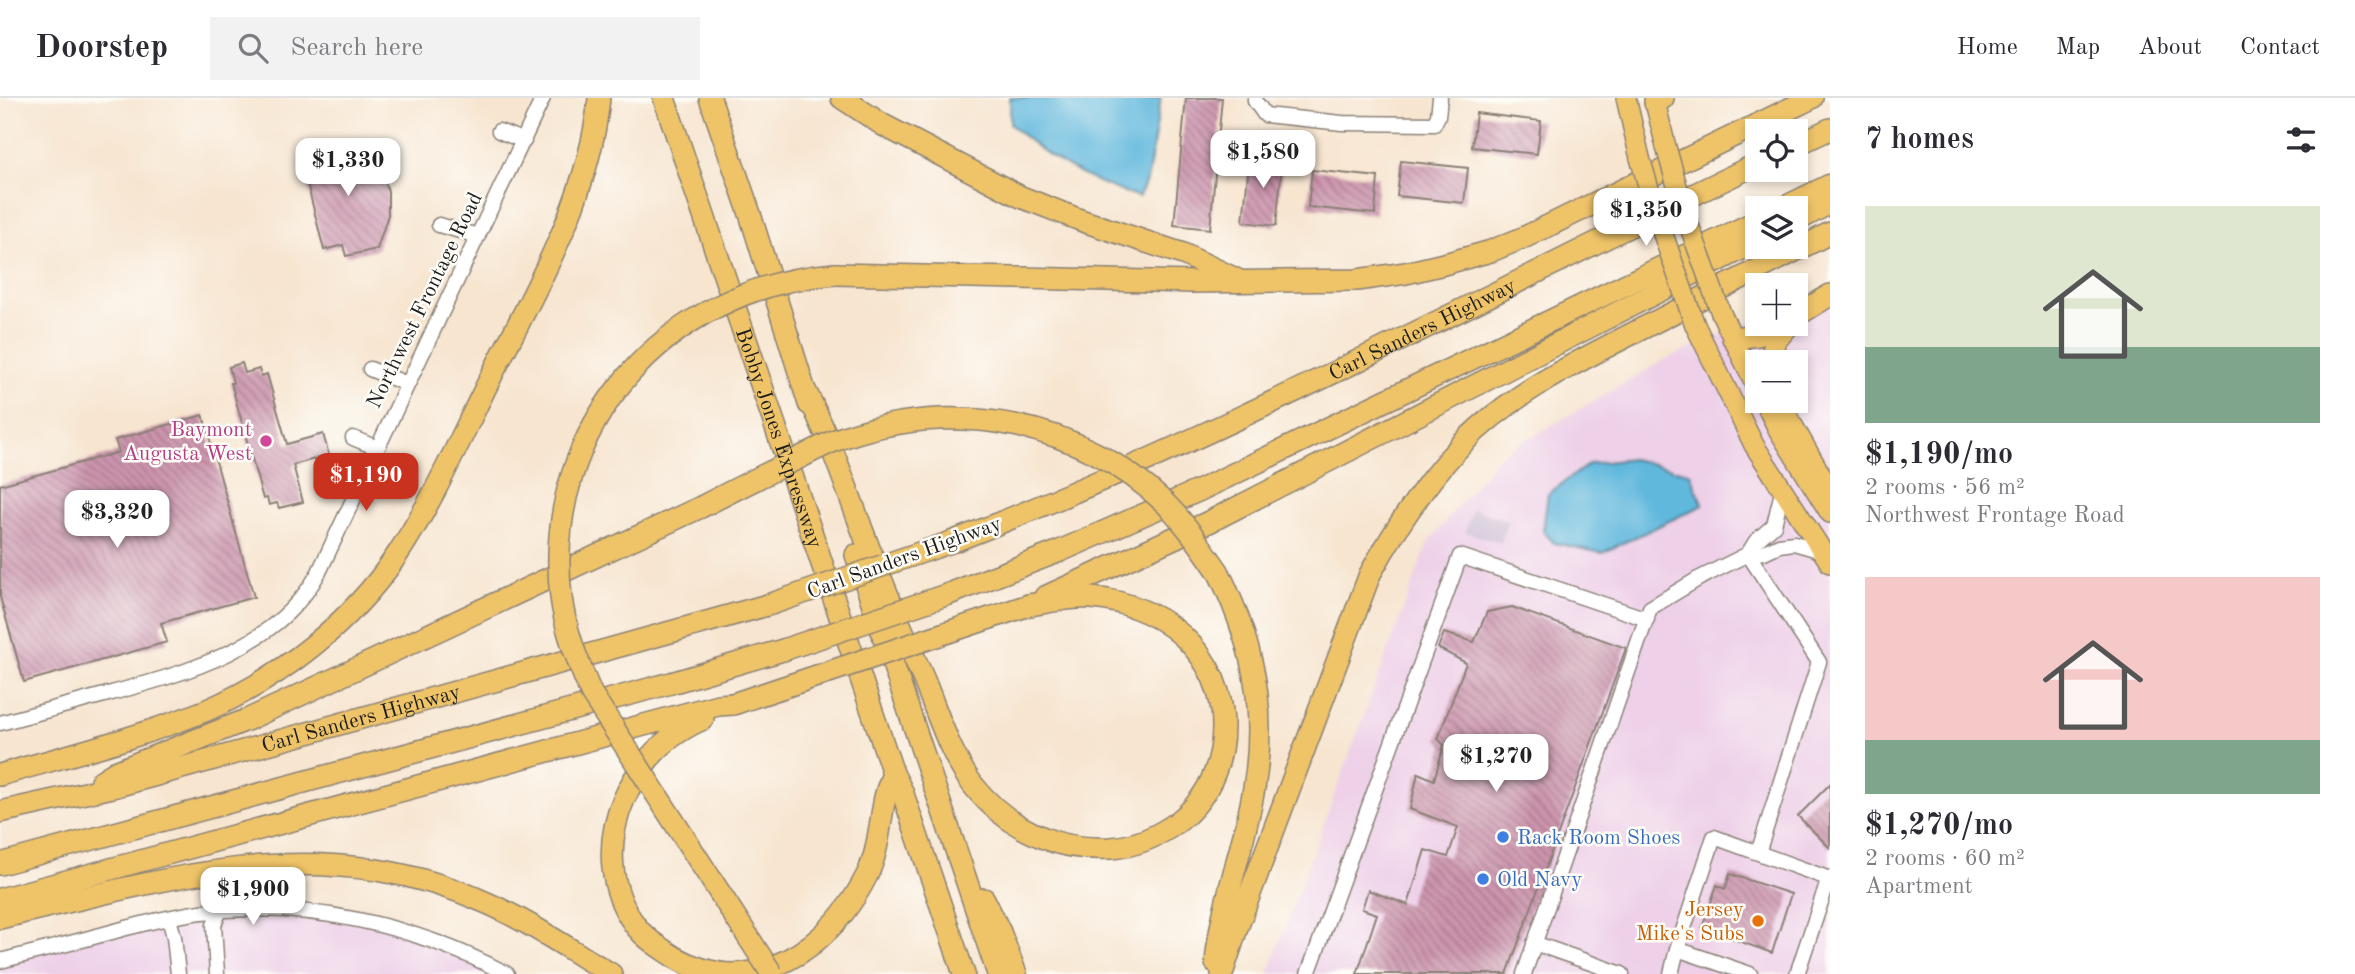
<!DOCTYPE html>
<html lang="en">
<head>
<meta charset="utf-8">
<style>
  body { margin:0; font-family:"Old Standard TT",serif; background:#f2f2f3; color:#2b2b33; height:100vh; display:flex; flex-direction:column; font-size:26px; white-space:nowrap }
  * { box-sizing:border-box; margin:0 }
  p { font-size:23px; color:#7c7c81 }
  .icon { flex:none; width:38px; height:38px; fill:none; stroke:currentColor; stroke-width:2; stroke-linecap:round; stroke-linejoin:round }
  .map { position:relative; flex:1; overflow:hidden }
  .details { display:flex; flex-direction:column; background:#fff; width:525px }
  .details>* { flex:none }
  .fabs { position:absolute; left:1745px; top:21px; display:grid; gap:14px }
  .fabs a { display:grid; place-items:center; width:63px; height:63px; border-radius:0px; background:#fff; box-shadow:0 4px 10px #0003; font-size:35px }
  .price { position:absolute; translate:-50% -60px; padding:0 16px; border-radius:14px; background:#fff; color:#222; font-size:23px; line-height:46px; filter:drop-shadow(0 2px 4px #0008) }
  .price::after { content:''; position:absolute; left:50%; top:42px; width:21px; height:16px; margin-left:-10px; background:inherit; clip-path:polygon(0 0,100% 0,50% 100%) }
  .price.current { background:#c8321e; color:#fff }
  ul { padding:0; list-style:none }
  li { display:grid; align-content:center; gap:14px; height:371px; padding:0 35px }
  li span { display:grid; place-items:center; height:217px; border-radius:0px; color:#555 }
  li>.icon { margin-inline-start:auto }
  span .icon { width:126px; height:126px; fill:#fffc; stroke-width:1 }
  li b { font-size:30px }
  h2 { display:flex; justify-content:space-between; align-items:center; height:84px; padding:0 35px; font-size:30px }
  header { display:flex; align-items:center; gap:42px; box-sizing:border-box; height:98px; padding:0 35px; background:#fff; border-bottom:2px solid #e1e1e2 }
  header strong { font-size:33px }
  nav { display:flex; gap:38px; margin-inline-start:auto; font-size:24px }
  .search { width:490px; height:63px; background:#f2f2f3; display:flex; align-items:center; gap:18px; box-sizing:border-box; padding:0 24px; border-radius:0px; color:#7c7c81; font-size:26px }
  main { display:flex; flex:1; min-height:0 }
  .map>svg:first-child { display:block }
</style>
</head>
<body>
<header>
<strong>Doorstep</strong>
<div class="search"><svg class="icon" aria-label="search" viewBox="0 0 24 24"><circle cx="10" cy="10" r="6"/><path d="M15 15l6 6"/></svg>Search here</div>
<nav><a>Home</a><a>Map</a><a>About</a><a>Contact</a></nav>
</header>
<main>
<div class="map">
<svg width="1830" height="876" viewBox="0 0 1830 876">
  <defs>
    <pattern id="building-back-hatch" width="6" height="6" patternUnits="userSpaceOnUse" patternTransform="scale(1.75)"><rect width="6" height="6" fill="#cc94ad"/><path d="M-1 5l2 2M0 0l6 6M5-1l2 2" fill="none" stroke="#a5788c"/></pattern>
  </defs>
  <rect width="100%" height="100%" fill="#fdfcf7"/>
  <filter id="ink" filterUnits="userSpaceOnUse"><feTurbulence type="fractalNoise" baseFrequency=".0143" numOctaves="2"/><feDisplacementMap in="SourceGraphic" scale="14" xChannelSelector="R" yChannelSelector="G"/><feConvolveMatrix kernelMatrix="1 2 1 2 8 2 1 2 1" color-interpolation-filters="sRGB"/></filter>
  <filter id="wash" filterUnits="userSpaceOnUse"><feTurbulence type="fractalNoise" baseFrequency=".00686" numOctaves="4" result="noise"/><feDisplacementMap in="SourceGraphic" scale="28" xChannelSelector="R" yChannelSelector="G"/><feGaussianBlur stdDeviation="1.57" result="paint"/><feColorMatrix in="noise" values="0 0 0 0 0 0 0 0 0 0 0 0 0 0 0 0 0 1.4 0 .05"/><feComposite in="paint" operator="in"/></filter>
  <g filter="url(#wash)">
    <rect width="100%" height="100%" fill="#f7e5d0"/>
    <path fill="#eed0e8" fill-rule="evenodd" d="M1830,190v686h-562l160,-431 71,-87 169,-98 89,-39v5h39v-21zM1757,264h39v39h-39z
      M256,811l130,17 109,48h-495v-12l169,-44z"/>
    <path fill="#ccbed4" d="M1472,411l36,12 -7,22 -36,-11z"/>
    <path fill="#60b8dd" stroke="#3e6a7c" stroke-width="2" d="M1010,0h151l-13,78 -9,21c-48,-14 -93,-39 -129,-73z
      M1632,361l58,14 13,32 -101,48 -48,-10 -11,-12 5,-37 41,-30z"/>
    <g id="blocks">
      <path fill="url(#building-back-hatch)" d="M1186,0h36l-12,131 -36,-4z
        M1476,15l65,8 -4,33 -65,-7z
        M353,44l22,20 7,11 6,18v24l-11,34 -31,7 -3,-11 -19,5 -22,-87 18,-6 -3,-8 12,-3 1,3z
        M1250,56l33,3 -7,69 -33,-4z
        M1401,63l67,7 -4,35 -67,-7z
        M1312,72l66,7 -3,37 -67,-7z
        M242,265l3,10 14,-4 2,7 6,-2 20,70 36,-10 6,21 -36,10 10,37 -24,6 -2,-5 -8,2 -2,-7 -4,1 -32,-116h2l-4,-16z
        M203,317l51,182 -93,26 6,19 -143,40 -24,-85v-112l119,-33 -4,-12z
        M1512,509l114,41 -119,326h-150l20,-60 -15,-5 6,-19 40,15 17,-55 23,7 10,-30 -48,-18 8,-36 16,7 10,-35 -6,-6 28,-76 -28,-15 6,-15 30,9 13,-30z
        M1830,686v64l-32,-32z
        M1730,776l61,20 -19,59 -70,-25 15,-43 8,4z"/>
    </g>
  </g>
  <g filter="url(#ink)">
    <use href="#blocks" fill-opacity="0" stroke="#8a8076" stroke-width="2"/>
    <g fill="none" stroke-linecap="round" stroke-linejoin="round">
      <g stroke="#8a8076" stroke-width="17">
        <path id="minor" d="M1255,0v3l10,14 77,8 92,1 4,-8 2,-18
          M499,33l25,10
          M439,127l39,11
          M370,271l37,15
          M353,340l24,10
          M1748,456l71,108 -61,191
          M1748,456l8,-13 18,-16 8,-33
          M0,625c36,-10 72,-19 108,-29 78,-21 170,-46 211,-122l224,-474
          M169,820l5,19 4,37
          M1534,845l88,31
          M1677,851l73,25
          M0,863c40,-10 79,-20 119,-31 27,-7 55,-15 83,-18 104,-12 213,13 305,62
          M217,876l-3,-49 6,-15
          M1308,876l152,-418 187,63
          M1524,876l126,-366 48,-29 50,-25 16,-2 15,-7 15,-2 28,8
          M1671,876l6,-25 37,-112 116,42
          M1797,876l32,-96"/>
      </g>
      <g stroke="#8a8076" stroke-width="22">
        <path id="major" d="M1626,0l14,60
          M1654,0l12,49
          M1721,215l36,75
          M1695,227l59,120 76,118
          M1764,303l15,30 51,82"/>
      </g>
      <g stroke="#8a8076" stroke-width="24">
        <g id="highway">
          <path id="s1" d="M664,0l229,675 9,18 62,183"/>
          <path d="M710,0l40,116 59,190"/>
          <path d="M842,0l41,27 138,72 62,24 100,33 55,26"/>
          <path d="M1655,5l8,-5"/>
          <path d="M1796,47l34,-16"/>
          <path d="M1783,110l47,-23"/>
          <path d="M1796,123l34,-18"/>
          <path d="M835,176l359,8 163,-2 49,-7 38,-9 47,-13 34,-14 287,-139"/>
          <path d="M1796,218l34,-21"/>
          <path d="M1733,240l25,-3 24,-11"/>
          <path d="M1770,264l6,-22 13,-15"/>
          <path d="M806,294c26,50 43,104 63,156 17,45 36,88 55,132 14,34 26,75 49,105 18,23 43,42 71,53 21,9 45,11 67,10 25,-2 48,-12 68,-27 22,-17 37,-43 42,-71 14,-83 -48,-145 -129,-152 -21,-2 -42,4 -63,7"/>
          <path d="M1778,303l52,92"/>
          <path id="s2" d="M954,443c276,-107 536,-249 803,-377"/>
          <path d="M856,457l142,419"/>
          <path d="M949,496l111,-43 140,-61 557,-269"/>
          <path d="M1045,499l166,-76 546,-280"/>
          <path d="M703,621c-37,16 -63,43 -79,80 -18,41 -16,90 11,126 10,14 27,24 41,33 16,9 38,16 56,16 61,-1 109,-47 135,-99 11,-22 12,-47 17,-72 1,-10 6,-20 9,-30"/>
          <path d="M0,677c69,-20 141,-38 207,-65 74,-32 145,-88 190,-155 40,-60 68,-128 101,-192 43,-83 92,-170 101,-265"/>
          <path d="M101,683l14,-9 134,-53 452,-212"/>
          <path id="s3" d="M0,714l117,-26 654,-182"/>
          <path d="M0,766l671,-181 112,-33"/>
          <path d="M0,801l718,-194 15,-1"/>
          <path d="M984,801l16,33 16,42"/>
          <path d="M0,820c169,-39 318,-90 487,-15 43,19 83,47 124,71"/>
          <path d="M1216,865c4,-48 20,-94 31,-141 23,-93 13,-165 -29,-251"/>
          <path d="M1222,876l15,-46 133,-354c26,-47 54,-90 92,-130 51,-52 119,-84 183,-117 62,-31 123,-63 185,-94"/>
        </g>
      </g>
      <use href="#minor" stroke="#fff" stroke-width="14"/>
      <use href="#major" stroke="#efc469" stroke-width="19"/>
      <use href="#highway" stroke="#efc469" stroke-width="21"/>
      <g stroke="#8a8076" stroke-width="22" stroke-linecap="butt">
        <path id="major-bridge" d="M1666,49l19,67 36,99
          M1640,60l18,62 37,105"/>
      </g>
      <g stroke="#8a8076" stroke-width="24" stroke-linecap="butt">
        <path id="highway-bridge" d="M701,409c33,-17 66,-34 100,-50 14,-7 28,-15 43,-20 113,-38 235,-16 322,67 20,20 36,44 52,67
          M771,506l183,-63
          M783,552l166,-56
          M733,606l296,-99
          M772,876l-181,-281c-13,-31 -26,-63 -30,-96 -20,-171 106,-310 274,-323"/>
      </g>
      <use href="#major-bridge" stroke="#efc469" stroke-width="19"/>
      <use href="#highway-bridge" stroke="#efc469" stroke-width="21"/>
    </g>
  </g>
  <circle fill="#d1479c" stroke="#fdfcf7" stroke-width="2.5" cx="266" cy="343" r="7"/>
  <g fill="#3f7fe0" stroke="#fdfcf7" stroke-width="2.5">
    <circle cx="1503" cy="739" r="7"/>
    <circle cx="1483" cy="781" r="7"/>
  </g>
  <circle fill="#e8710a" stroke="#fdfcf7" stroke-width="2.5" cx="1758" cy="823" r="7"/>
  <g text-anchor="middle" stroke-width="5" stroke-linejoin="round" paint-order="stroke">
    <g font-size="21" fill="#1c1c1c" stroke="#fdfcf7">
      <text transform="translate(424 202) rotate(-64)" y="7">Northwest Frontage Road</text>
      <text dy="7" stroke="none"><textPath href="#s2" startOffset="514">Carl Sanders Highway</textPath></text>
      <text dy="7" stroke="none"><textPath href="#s1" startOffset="359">Bobby Jones Expressway</textPath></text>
      <text transform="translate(904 459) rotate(-20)" y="7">Carl Sanders Highway</text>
      <text dy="7" stroke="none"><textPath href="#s3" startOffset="373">Carl Sanders Highway</textPath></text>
    </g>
    <g font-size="21" fill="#b23c85" stroke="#fdfcf7" text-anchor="end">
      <text x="252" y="338">Baymont<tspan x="252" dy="24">Augusta West</tspan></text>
    </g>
    <g font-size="21" fill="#366cbe" stroke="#fdfcf7" text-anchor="start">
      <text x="1517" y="746">Rack Room Shoes</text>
      <text x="1497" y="788">Old Navy</text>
    </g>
    <g font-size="21" fill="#c56008" stroke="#fdfcf7" text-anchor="end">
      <text x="1744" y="818">Jersey<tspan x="1744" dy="24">Mike's Subs</tspan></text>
    </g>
  </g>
</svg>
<div class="fabs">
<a><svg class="icon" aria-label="locate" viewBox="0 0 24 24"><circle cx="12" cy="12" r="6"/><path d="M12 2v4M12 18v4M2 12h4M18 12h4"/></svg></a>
<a><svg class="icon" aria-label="layers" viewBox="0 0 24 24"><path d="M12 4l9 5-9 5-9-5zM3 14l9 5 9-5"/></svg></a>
<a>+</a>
<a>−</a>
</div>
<b class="price" style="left:1263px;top:92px">$1,580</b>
<b class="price" style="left:348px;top:100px">$1,330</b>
<b class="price" style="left:1646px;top:150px">$1,350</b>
<b class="price current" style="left:366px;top:415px">$1,190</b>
<b class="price" style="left:117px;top:452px">$3,320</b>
<b class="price" style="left:1496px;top:696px">$1,270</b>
<b class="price" style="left:253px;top:829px">$1,900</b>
</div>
<section class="details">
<h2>7 homes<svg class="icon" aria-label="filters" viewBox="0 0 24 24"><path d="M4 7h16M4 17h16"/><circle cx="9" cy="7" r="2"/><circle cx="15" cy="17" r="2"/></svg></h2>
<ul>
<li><span style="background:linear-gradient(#dfe7d0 65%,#7fa58c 0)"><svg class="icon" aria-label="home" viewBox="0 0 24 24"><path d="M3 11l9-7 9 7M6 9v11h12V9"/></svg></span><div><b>$1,190/mo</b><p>2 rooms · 56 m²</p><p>Northwest Frontage Road</p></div></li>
<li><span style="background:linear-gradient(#f6c9c9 75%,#7fa58c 0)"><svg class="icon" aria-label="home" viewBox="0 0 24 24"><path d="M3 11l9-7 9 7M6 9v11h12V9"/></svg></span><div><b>$1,270/mo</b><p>2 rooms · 60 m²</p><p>Apartment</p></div></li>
</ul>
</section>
</main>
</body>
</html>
